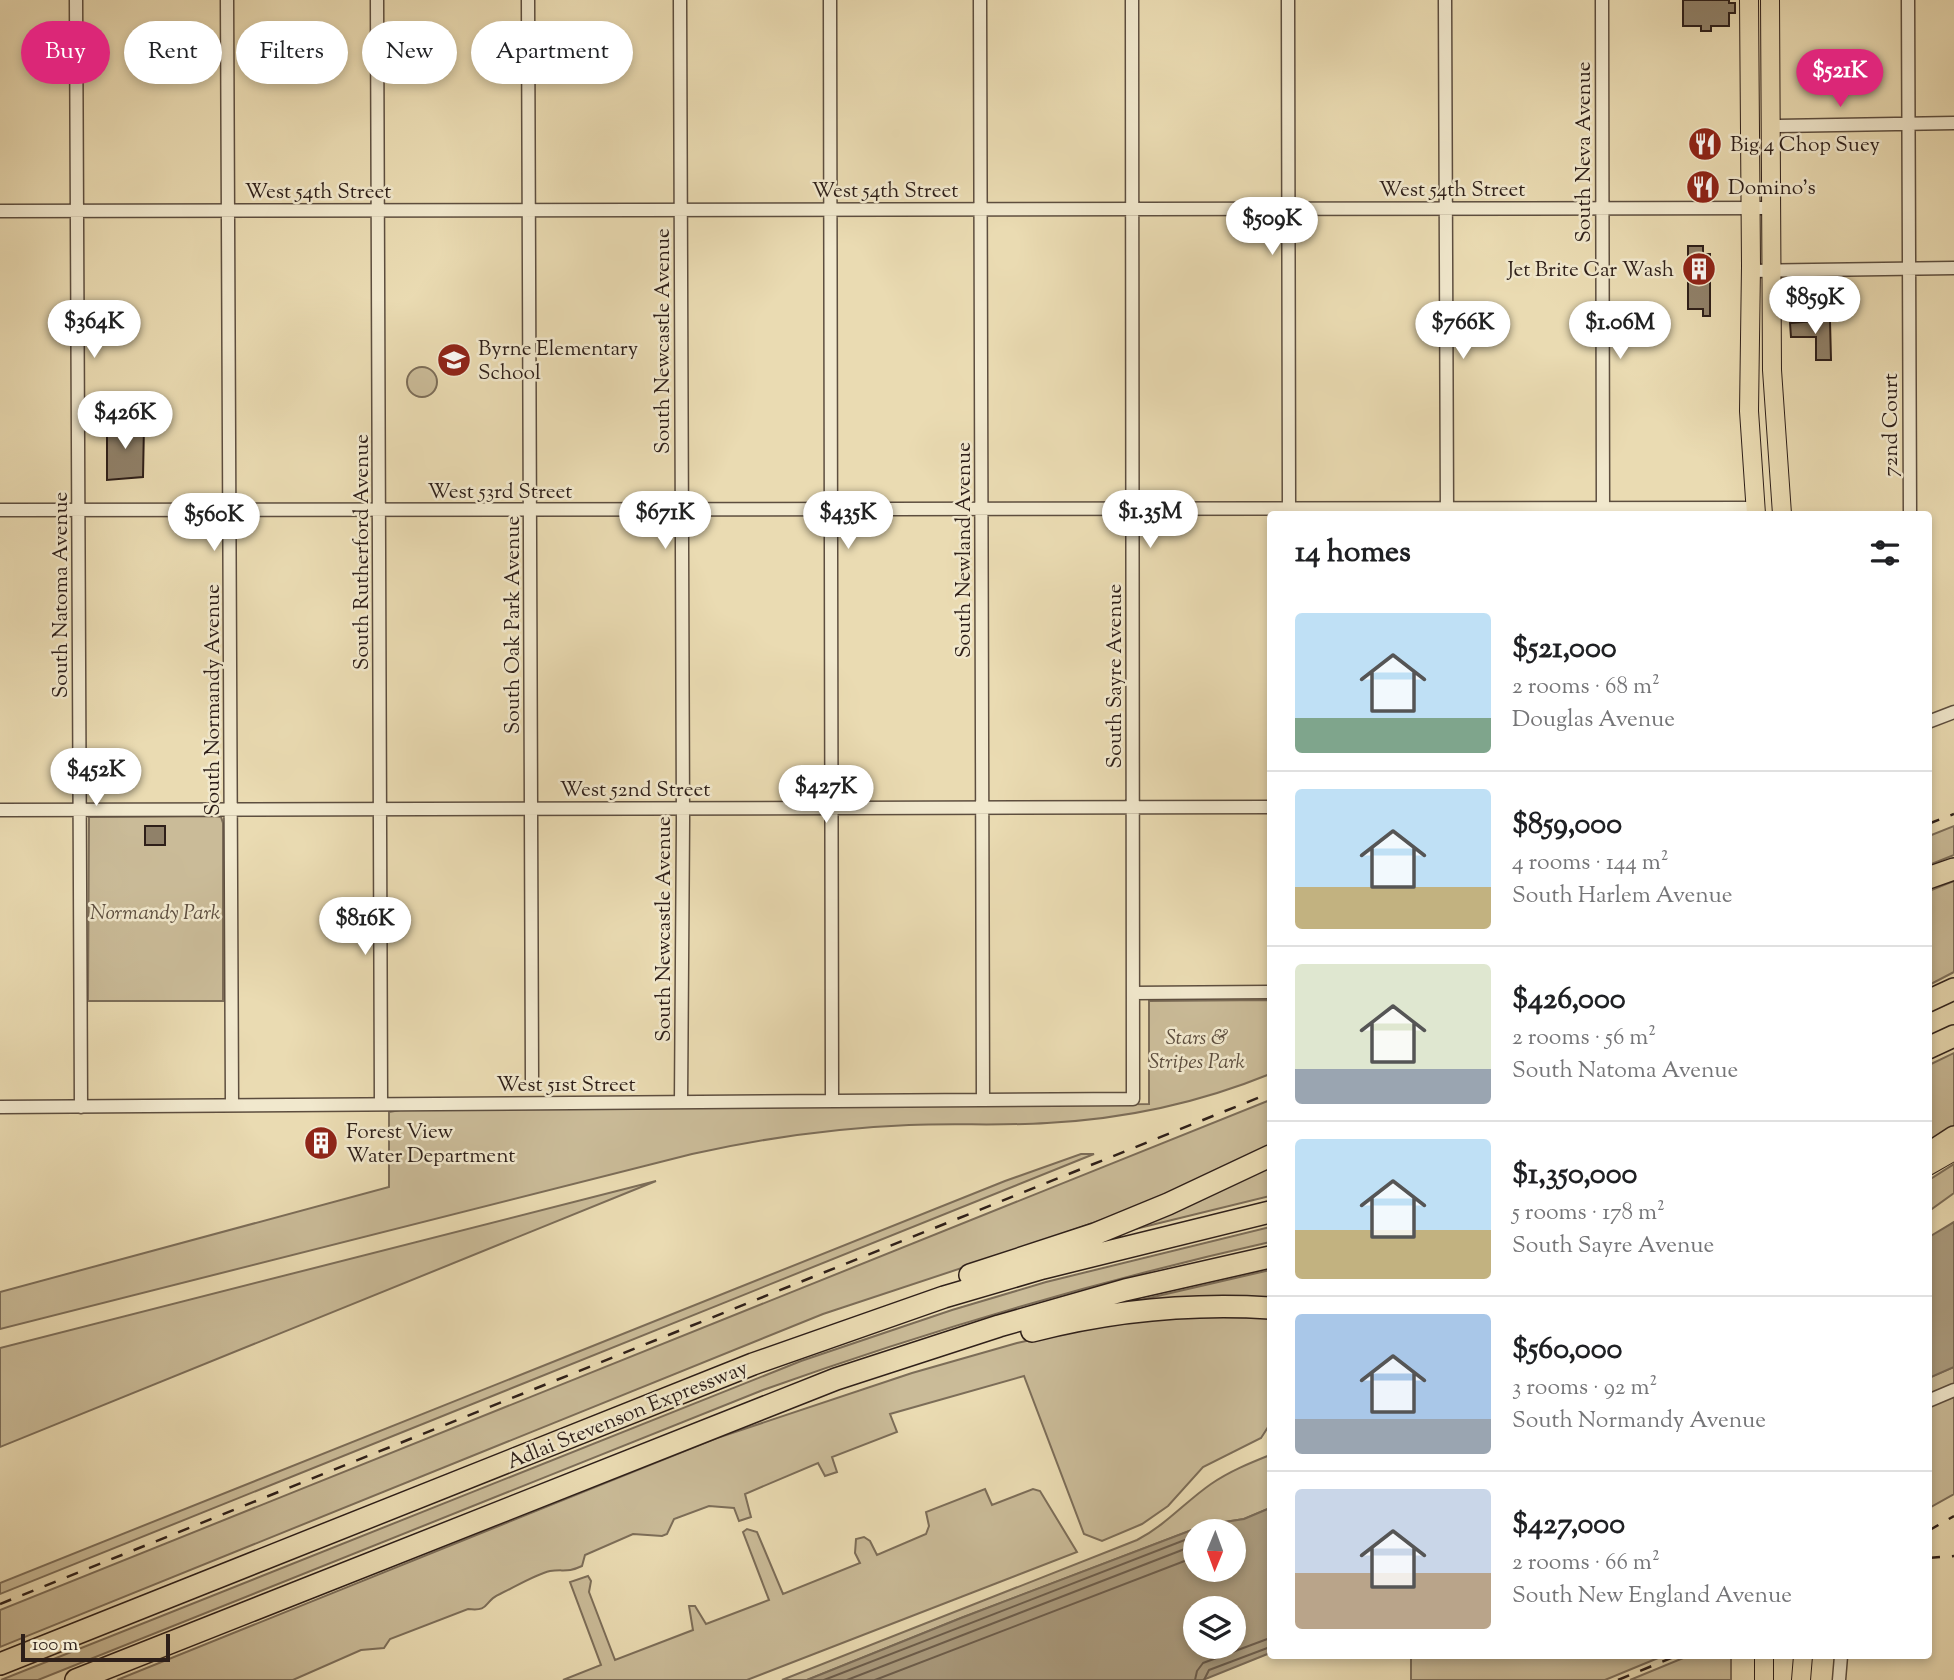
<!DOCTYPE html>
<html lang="en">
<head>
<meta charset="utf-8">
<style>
  body { margin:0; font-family:"Sorts Mill Goudy",serif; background:#f2f2f2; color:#202124; height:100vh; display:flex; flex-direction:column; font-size:26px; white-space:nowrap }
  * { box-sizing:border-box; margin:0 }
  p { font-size:23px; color:#757577 }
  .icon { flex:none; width:38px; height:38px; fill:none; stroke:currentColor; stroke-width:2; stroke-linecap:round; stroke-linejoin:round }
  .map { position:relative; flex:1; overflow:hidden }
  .side { position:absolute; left:1267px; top:511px; width:665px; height:1148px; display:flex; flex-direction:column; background:#fff; border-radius:7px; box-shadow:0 4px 10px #0003 }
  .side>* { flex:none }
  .guide { position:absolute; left:21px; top:21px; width:665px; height:63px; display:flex; gap:14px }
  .needle { width:46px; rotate:181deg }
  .controls { position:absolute; left:1183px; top:1519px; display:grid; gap:14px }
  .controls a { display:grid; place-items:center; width:63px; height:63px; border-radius:50%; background:#fff; box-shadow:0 4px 10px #0003; font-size:35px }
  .scale { position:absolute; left:21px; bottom:18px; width:149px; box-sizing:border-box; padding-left:7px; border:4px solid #2e1f19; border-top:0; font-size:19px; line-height:24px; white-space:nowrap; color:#2e1f19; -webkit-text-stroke:5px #f1e8cd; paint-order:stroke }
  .price { position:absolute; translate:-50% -60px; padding:0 16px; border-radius:24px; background:#fff; color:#222; font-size:23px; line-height:46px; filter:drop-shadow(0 2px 4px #0008) }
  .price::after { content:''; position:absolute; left:50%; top:42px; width:21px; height:16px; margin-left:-10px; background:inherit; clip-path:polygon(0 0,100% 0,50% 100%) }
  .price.active { background:#db2777; color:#fff }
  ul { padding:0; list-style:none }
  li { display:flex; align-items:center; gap:21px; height:175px; padding:0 28px }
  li+li { border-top:2px solid #e0e0e0 }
  li span { display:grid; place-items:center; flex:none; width:196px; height:140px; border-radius:7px; color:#555 }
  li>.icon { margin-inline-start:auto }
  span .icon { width:84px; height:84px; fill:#fffc; stroke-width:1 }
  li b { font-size:30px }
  h2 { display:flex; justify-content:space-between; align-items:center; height:84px; padding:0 28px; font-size:30px }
  .tag { padding:0 24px; border-radius:32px; background:#fff; box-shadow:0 4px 10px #0003; font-size:24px; line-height:63px }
  .tag.active { background:#db2777; color:#fff }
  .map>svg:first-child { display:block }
</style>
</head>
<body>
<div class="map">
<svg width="1954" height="1680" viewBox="0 0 1954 1680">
  <rect width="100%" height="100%" fill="#eadbb2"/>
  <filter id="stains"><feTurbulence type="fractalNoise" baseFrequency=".00286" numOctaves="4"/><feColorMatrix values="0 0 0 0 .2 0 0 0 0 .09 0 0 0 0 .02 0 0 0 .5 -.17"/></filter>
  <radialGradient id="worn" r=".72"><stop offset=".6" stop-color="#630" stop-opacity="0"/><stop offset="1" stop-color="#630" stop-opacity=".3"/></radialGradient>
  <path fill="#cabb98" stroke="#7c6d58" stroke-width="2" d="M407 382a15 15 0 1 1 30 0a15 15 0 1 1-30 0Z
    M215,816l6,1 2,6v178h-135l1,-184z
    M1954,826v29l-25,10v-29z
    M1954,881v91l-25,13v-94z
    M1270,1000v74c-71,29 -145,45 -223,49 -46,3 -92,0 -138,2 -74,3 -145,13 -217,29l-692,175v-37l389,-105v-75l17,-3 743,-5v-103z
    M1954,1053v76l-25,17v-81z
    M1270,1100v46l-109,53 -148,52 -190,63 -823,333v-37z
    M1081,1154h13l-1094,440v-11l1005,-402z
    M1954,1164v29l-25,18v-31z
    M1270,1166v30l-143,35z
    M656,1181l-656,266v-99z
    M1270,1227v15c-172,39 -340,88 -507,148l-725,290h-37l800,-319 151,-51 94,-28z
    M1270,1270v32l-133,3 -1,-4z
    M1177,1316l93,2v106l-9,14 -58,29 -35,39 -26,18 -40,17 -18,-7 -60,-158 -134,38 7,18 -65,25 5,15 -12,4 -7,-13 -73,31 6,23 -12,4 -5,-13 -25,-2 -35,13 -7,15 -5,2 -29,-2 -48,21 -3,11c-15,7 -18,3 -32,5 -16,4 -35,16 -50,23 -17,7 -9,18 -32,15l-78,30 -6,9 -23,2 -68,30h-176l600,-242 195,-65 105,-30 59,-13z
    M1954,1367v127l-25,14 -1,-130z
    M1270,1455v53l-26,11 -39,6 -244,93 -154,62h-25l355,-140c29,-15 48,-38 74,-56 19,-13 39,-21 59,-29z
    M985,1489l7,16 41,-16 7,2 37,61 -330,128h-184l38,-15 -31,-83 18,-6 3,5 -2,11 26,68 78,-30 -4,-24h6l11,18 63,-24 -26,-68 4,-3 10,3 26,62 77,-31 -5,-10 1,-14 8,-2 6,4 7,14 49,-21 3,-8 -3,-14z
    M1411,1656h252l-58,24h-194z
    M1688,1656h43v24h-101z"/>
  <path fill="#aa9b7e" stroke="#786956" stroke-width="2" fill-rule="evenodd" d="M1954,1222v145l-25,11v-141z
    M1270,1508v145l-67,27h-396l154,-62 244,-93 39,-6zM1195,1531h39v39h-39zM1195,1608h39v39h-39z"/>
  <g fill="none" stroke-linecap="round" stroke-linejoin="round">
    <path stroke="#6c5d4c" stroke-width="2" d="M824,1680l371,-144
      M847,1680l348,-135
      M875,1680l320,-123
      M1195,1680l2,-9 6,-8 67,-25
      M1204,1680l5,-10 61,-23"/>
  </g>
  <path fill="#908169" stroke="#2e1f19" stroke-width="2" d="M1683,0h46v3h6v10h-6v13h-18v5h-10v-5h-18z
    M1688,246h15v8h7v62h-7v-7h-15z
    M1816,321h14l1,39h-15v-23h-25l-1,-14z
    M107,423l37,2 -1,52 -36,3v-46h-3v-9z
    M145,826h20v19h-20z"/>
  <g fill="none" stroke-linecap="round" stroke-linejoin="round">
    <g stroke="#5d4e3f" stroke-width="15">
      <path id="street" d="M76,0l5,1107
        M227,0l5,1105
        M377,0l4,1104
        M528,0l4,1081
        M680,0l3,820 -2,282
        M830,0l2,1101
        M980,0l3,1100
        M1288,0l1,514
        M1445,0l2,514
        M1602,0l1,514
        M1908,0l2,514
        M1771,126l183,-3
        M0,211l1770,-3
        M1751,271l203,-3
        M0,510l1756,-2
        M1928,722l26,-10
        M0,810l1270,-3
        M1133,993l137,-1
        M0,1107l1133,-8 -1,-1099
        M1928,1401l26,-11
        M1839,1680l2,-24"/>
    </g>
    <g stroke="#2e1f19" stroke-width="20">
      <path id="primary" d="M1749,0l2,266 -2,145 7,103
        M1770,0l2,370 10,144
        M1928,1166l26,-15
        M1764,1680v-24
        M1801,1680l2,-24"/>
    </g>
    <g stroke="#2e1f19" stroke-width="24">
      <path id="highway" d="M1928,878l26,-9
        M1928,1001l26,-12
        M1928,1048l26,-12
        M1928,1154l26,-17
        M970,1275l125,-41 73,-30 102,-48
        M1032,1331c78,-20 158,-28 238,-23
        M0,1664l753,-300 191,-67 99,-29 227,-56
        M76,1680l760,-301 163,-53 126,-36 145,-33"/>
    </g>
    <use href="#street" stroke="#f1e8cd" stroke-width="12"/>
    <use href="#primary" stroke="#eadbb2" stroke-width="18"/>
    <use href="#highway" stroke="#eadbb2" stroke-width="21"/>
    <path stroke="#2e1f19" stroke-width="2.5" stroke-dasharray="12 12" stroke-linecap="butt" d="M1928,824l26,-10
      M1928,1531l26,-15
      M1928,1558l26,-2
      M0,1604l1270,-511
      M1618,1680l58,-24"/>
  </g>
  <defs>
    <g id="restaurant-disc" transform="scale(1.75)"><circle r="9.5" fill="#8f2418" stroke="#f1e8cd"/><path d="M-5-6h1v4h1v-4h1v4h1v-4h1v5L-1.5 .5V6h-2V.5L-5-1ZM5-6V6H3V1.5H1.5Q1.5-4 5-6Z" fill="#fff"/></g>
    <g id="building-disc" transform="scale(1.75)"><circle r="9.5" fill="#8f2418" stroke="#f1e8cd"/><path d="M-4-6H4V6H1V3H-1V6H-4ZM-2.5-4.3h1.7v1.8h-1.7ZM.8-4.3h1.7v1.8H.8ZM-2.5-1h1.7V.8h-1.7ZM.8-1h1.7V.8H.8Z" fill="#fff"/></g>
    <g id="school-disc" transform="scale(1.75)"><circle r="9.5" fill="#8f2418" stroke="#f1e8cd"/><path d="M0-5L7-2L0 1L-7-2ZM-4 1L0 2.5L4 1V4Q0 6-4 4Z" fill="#fff"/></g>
  </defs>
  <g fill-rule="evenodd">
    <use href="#restaurant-disc" x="1705" y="144"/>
    <use href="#restaurant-disc" x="1703" y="187"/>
    <use href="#building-disc" x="1699" y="269"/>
    <use href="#school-disc" x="454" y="360"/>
    <use href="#building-disc" x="321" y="1143"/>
  </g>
  <g text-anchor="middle" stroke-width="5" stroke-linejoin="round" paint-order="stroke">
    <g font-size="21" fill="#2e1f19" stroke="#f1e8cd" text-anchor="start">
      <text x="1730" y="151">Big 4 Chop Suey</text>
      <text x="1728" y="194">Domino's</text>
      <text x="1674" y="276" text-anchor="end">Jet Brite Car Wash</text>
      <text x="478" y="355">Byrne Elementary<tspan x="478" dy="24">School</tspan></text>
      <text x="346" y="1138">Forest View<tspan x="346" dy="24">Water Department</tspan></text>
    </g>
    <g font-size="21" fill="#2e1f19" stroke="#f1e8cd">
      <text transform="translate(1583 152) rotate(-90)" y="7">South Neva Avenue</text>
      <text x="1452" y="196">West 54th Street</text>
      <text x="885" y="197">West 54th Street</text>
      <text x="318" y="198">West 54th Street</text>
      <text transform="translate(662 341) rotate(-90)" y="7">South Newcastle Avenue</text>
      <text transform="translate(1890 425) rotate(-90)" y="7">72nd Court</text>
      <text x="500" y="498">West 53rd Street</text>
      <text transform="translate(963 550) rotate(-90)" y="7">South Newland Avenue</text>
      <text transform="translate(361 552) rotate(-90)" y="7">South Rutherford Avenue</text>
      <text transform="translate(60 595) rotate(-90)" y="7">South Natoma Avenue</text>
      <text transform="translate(512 625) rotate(-90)" y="7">South Oak Park Avenue</text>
      <text transform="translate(1114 676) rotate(-90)" y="7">South Sayre Avenue</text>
      <text transform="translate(212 700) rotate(-90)" y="7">South Normandy Avenue</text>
      <text x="635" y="796">West 52nd Street</text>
      <text transform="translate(663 929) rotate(-90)" y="7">South Newcastle Avenue</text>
      <text x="566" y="1091">West 51st Street</text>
      <text transform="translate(627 1414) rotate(-22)" y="7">Adlai Stevenson Expressway</text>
    </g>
    <g font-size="21" font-style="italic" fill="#5d4e3f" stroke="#f1e8cd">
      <text x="155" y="919">Normandy Park</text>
      <text x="1197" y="1044">Stars &amp;<tspan x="1197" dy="24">Stripes Park</tspan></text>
    </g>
  </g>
  <rect width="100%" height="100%" filter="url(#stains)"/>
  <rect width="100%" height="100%" fill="url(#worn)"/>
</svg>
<div class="controls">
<a><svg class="needle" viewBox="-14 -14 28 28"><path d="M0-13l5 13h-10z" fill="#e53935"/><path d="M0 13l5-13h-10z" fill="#757577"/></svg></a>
<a><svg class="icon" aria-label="layers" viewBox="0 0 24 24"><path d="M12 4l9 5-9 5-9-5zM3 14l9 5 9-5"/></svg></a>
</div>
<div class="scale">100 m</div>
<b class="price active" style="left:1840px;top:109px">$521K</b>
<b class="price" style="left:1272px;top:257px">$509K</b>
<b class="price" style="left:1815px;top:336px">$859K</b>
<b class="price" style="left:94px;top:360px">$364K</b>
<b class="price" style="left:1463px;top:361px">$766K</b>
<b class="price" style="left:1620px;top:361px">$1.06M</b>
<b class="price" style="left:125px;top:451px">$426K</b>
<b class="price" style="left:1150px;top:550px">$1.35M</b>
<b class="price" style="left:665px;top:551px">$671K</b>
<b class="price" style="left:848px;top:551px">$435K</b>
<b class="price" style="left:214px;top:553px">$560K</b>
<b class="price" style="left:96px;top:808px">$452K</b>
<b class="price" style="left:826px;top:825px">$427K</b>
<b class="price" style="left:365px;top:957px">$816K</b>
<div class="guide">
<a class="tag active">Buy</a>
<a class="tag">Rent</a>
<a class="tag">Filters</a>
<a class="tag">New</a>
<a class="tag">Apartment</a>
</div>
<section class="side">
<h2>14 homes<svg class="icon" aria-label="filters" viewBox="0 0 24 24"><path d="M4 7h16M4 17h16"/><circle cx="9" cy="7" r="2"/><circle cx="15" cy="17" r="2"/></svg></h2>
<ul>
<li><span style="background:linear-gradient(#bfe0f5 75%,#7fa58c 0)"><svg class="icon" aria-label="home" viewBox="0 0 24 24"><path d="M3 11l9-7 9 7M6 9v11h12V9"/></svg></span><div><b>$521,000</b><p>2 rooms · 68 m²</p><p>Douglas Avenue</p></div></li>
<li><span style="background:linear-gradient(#bfe0f5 70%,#c2b280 0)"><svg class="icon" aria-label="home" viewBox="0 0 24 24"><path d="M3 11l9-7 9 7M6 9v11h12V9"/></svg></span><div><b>$859,000</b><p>4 rooms · 144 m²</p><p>South Harlem Avenue</p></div></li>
<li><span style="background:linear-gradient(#dfe7d0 75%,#9aa5b1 0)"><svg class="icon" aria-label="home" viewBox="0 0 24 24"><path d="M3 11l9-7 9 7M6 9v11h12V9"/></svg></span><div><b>$426,000</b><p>2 rooms · 56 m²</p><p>South Natoma Avenue</p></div></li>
<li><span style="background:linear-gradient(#bfe0f5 65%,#c2b280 0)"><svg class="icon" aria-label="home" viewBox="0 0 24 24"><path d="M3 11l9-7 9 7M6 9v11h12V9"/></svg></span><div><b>$1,350,000</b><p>5 rooms · 178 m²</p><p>South Sayre Avenue</p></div></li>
<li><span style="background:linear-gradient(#a9c7e8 75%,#9aa5b1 0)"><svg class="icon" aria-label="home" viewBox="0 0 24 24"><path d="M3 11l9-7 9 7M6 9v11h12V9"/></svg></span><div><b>$560,000</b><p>3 rooms · 92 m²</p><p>South Normandy Avenue</p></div></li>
<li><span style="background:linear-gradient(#c9d6e8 60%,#b9a48a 0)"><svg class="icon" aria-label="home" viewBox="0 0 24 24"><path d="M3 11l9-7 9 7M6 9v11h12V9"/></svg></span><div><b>$427,000</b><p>2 rooms · 66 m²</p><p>South New England Avenue</p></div></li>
</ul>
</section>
</div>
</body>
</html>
